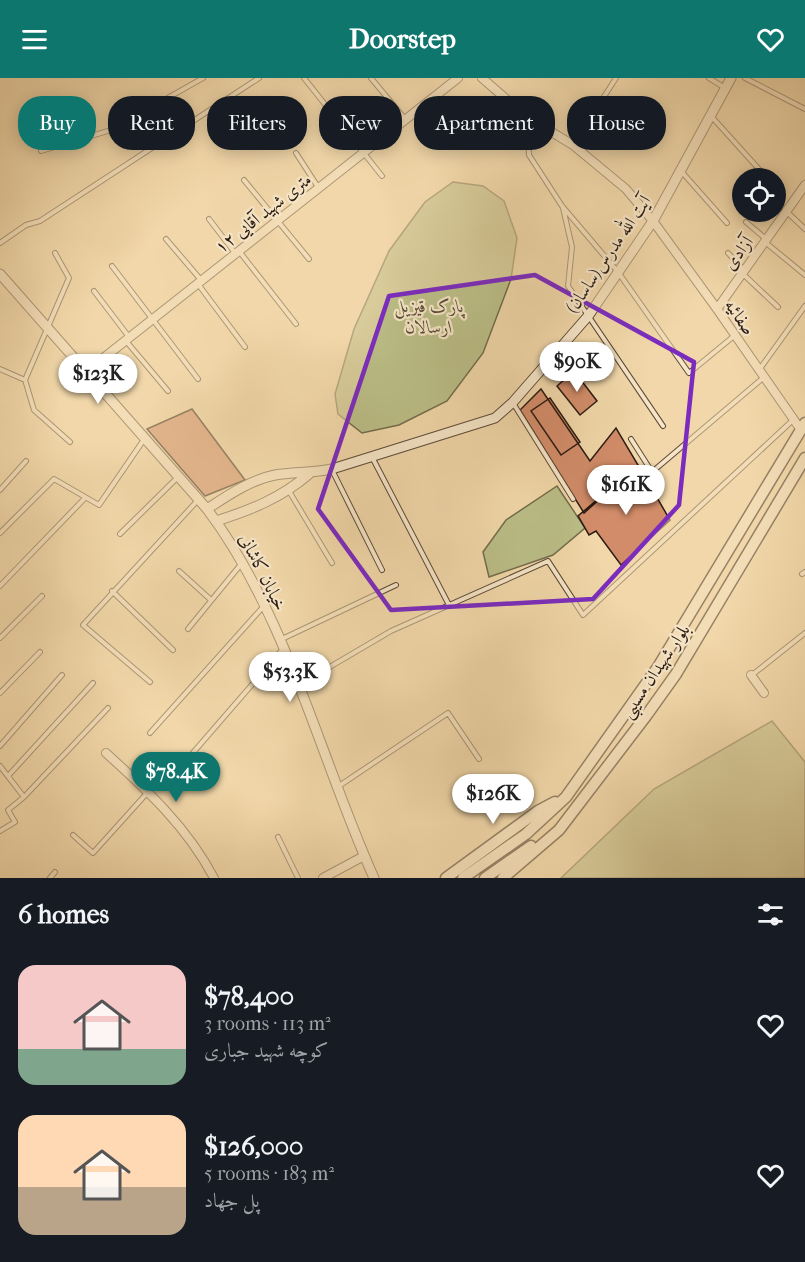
<!DOCTYPE html>
<html lang="en">
<head>
<meta charset="utf-8">
<style>
  body { margin:0; font-family:"IM FELL French Canon",Amiri,serif; background:#242831; color:#f1f3f6; height:100vh; display:flex; flex-direction:column; font-size:22px; white-space:nowrap }
  * { box-sizing:border-box; margin:0 }
  p { font-size:20px; color:#9ea1a6 }
  .icon { flex:none; width:33px; height:33px; fill:none; stroke:currentColor; stroke-width:2; stroke-linecap:round; stroke-linejoin:round }
  .map { position:relative; height:800px; overflow:hidden }
  .side { display:flex; flex-direction:column; background:#171b24; flex:1 }
  .side>* { flex:none }
  .hud { position:absolute; left:18px; top:18px; width:770px; height:54px; display:flex; gap:12px }
  .tools { position:absolute; left:732px; top:90px; display:grid; gap:12px }
  .tools a { display:grid; place-items:center; width:54px; height:54px; border-radius:50%; background:#171b24; box-shadow:0 3px 15px #0003; font-size:30px }
  .price { position:absolute; translate:-50% -51px; padding:0 14px; border-radius:21px; background:#fff; color:#222; font-size:20px; line-height:39px; filter:drop-shadow(0 2px 3px #0008) }
  .price::after { content:''; position:absolute; left:50%; top:36px; width:18px; height:14px; margin-left:-9px; background:inherit; clip-path:polygon(0 0,100% 0,50% 100%) }
  .price.active { background:#0f766e; color:#fff }
  ul { padding:0; list-style:none }
  li { display:flex; align-items:center; gap:18px; height:150px; padding:0 18px }
  li span { display:grid; place-items:center; flex:none; width:168px; height:120px; border-radius:18px; color:#555 }
  li>.icon { margin-inline-start:auto }
  span .icon { width:72px; height:72px; fill:#fffc; stroke-width:1 }
  li b { font-size:26px }
  h2 { display:flex; justify-content:space-between; align-items:center; height:72px; padding:0 18px; font-size:26px }
  .chip { padding:0 21px; border-radius:24px; background:#171b24; box-shadow:0 3px 15px #0003; font-size:21px; line-height:54px }
  .chip.active { background:#0f766e; color:#fff }
  header { display:flex; justify-content:space-between; align-items:center; height:78px; padding:0 18px; background:#0f766e; color:#fff; font-size:27px; font-weight:700 }
  .map>svg:first-child { display:block }
</style>
</head>
<body>
<header><svg class="icon" aria-label="menu" viewBox="0 0 24 24"><path d="M4 6h16M4 12h16M4 18h16"/></svg>Doorstep<svg class="icon" aria-label="heart" viewBox="0 0 24 24"><path d="M12 20l-8-8c-3-5 5-10 8-4 3-6 11-1 8 4z"/></svg></header>
<div class="map">
<svg width="805" height="800" viewBox="0 0 805 800">
  <rect width="100%" height="100%" fill="#f1d7a9"/>
  <filter id="stains"><feTurbulence type="fractalNoise" baseFrequency=".00333" numOctaves="4"/><feColorMatrix values="0 0 0 0 .2 0 0 0 0 .09 0 0 0 0 .02 0 0 0 .5 -.17"/></filter>
  <radialGradient id="worn" r=".72"><stop offset=".6" stop-color="#630" stop-opacity="0"/><stop offset="1" stop-color="#630" stop-opacity=".3"/></radialGradient>
  <path fill="#bbbe87" stroke="#726c4c" stroke-width="1.5" d="M75,30l14,15 -35,22 -10,-7z
    M453,104l30,4 21,15 13,37 -6,41 -28,74 -36,48 -48,24 -37,8 -24,-19 -3,-20 19,-65 35,-78 36,-49z
    M557,408l28,42 -32,27 -64,22 -6,-25 23,-32z
    M772,643l33,41v116h-244l93,-89z"/>
  <path fill="#d28c69" stroke="#2a1b12" stroke-width="1.5" d="M574,293l23,30 -17,14 -23,-29z
    M541,311l49,72 26,-33 22,37 -54,48 -64,-103z
    M550,320l30,44 -19,13 -30,-44z
    M192,331l53,71 -40,16 -58,-67z
    M638,387l32,55 -49,45 -25,-34 -7,4 -11,-19z"/>
  <g fill="none" stroke-linecap="round" stroke-linejoin="round">
    <g stroke="#5c4a38" stroke-width="6">
      <path id="service" d="M304,0l78,98
        M371,0l34,41
        M709,0l16,10
        M745,0l60,31
        M711,38l56,62
        M527,39l2,38 33,51 56,66 71,101 45,-37
        M573,67l43,-67
        M41,73l70,-21 92,-52
        M296,75l22,34
        M681,93l46,52
        M244,102l65,79
        M563,130l9,39 -4,39 95,140
        M787,134l18,17
        M209,141l26,34
        M746,144l20,17
        M166,161l35,41
        M765,164l40,33
        M0,165l26,-18 14,-4 219,-143
        M239,173l57,73
        M55,175l14,25 -44,102 9,30 36,32
        M728,175l16,17
        M112,188l86,113
        M743,196l35,33
        M198,206l47,63
        M94,213l35,46
        M126,263l42,50
        M0,291l25,11
        M759,292l46,-64
        M513,325l60,96
        M631,361l21,33 111,-94
        M372,379l77,148
        M332,392l50,100
        M0,412l26,-29
        M289,413l43,72
        M0,455l54,-54 45,26 46,-67
        M120,456l58,-57
        M179,493l32,29
        M802,496l3,-2
        M0,508l85,-88
        M112,513l61,59
        M188,551l54,-66
        M0,560l42,-42
        M282,561l114,-54
        M752,597l53,-42
        M150,604l-67,-57 115,-125
        M299,607l92,-54 157,-70 35,54 210,-195
        M0,615l40,-41
        M150,655l113,-126
        M0,668l62,-71
        M185,684l97,-112
        M0,688l24,31 -16,13 7,12 -15,9
        M8,698l85,-93
        M339,708l109,-73 31,46
        M24,719l84,-89
        M73,757l20,18 55,-61
        M278,759l20,41
        M50,800l5,-6"/>
    </g>
    <g stroke="#5c4a38" stroke-width="10">
      <path id="minor" d="M482,0l45,39 46,28 53,44 27,32 64,88 84,121
        M717,231l88,-124
        M87,293l371,-293
        M751,597l13,18
        M106,675c42,38 81,74 108,125
        M323,800l41,-22"/>
    </g>
    <g stroke="#5c4a38" stroke-width="11">
      <path id="tertiary" d="M0,196l207,235c80,106 113,249 167,369
        M207,431c20,-13 43,-29 68,-34 18,-3 38,-2 57,-6l163,-51 18,-16 76,-87 64,-94 78,-143
        M216,443c35,-11 65,-23 93,-47"/>
    </g>
    <g stroke="#2a1b12" stroke-width="13">
      <path id="secondary" d="M446,800l92,-67 17,-9
        M463,800l63,-44 40,-37 92,-130 147,-244
        M485,800l46,-32
        M503,800l56,-48 87,-114 30,-42 129,-216"/>
    </g>
    <use href="#service" stroke="#f6e5c7" stroke-width="4"/>
    <use href="#minor" stroke="#f6e5c7" stroke-width="8"/>
    <use href="#tertiary" stroke="#f6e5c7" stroke-width="9"/>
    <use href="#secondary" stroke="#f6e5c7" stroke-width="10"/>
  </g>
  <path d="M0 0H805V800H0ZM535,197l159,87 -15,143 -86,94 -202,11 -73,-101 71,-213z" fill="#f1d7a9" fill-opacity=".55" fill-rule="evenodd"/>
  <path fill="none" stroke="#7b2cbf" stroke-width="4.5" stroke-linejoin="round" d="M535,197l159,87 -15,143 -86,94 -202,11 -73,-101 71,-213z"/>
  <g text-anchor="middle" stroke-width="4.5" stroke-linejoin="round" paint-order="stroke">
    <g font-size="18" fill="#2a1b12" stroke="#f6e5c7">
      <text transform="translate(263 135) rotate(-38)" y="6">۱۲ متری شهید آقایی</text>
      <text transform="translate(738 175) rotate(-54)" y="6">آزادی</text>
      <text transform="translate(608 176) rotate(-56)" y="6">آیت الله مدرس(ساسان)</text>
      <text transform="translate(740 239) rotate(55)" y="6">صفائیه</text>
      <text transform="translate(263 494) rotate(63)" y="6">خیابان کاشانی</text>
      <text transform="translate(655 593) rotate(-56)" y="6">بلوار شهیدان مسیبی</text>
    </g>
    <g font-size="18" font-style="italic" fill="#564c35" stroke="#f6e5c7">
      <text x="429" y="234">پارک قیزیل<tspan x="429" dy="21">ارسالان</tspan></text>
    </g>
  </g>
  <rect width="100%" height="100%" filter="url(#stains)"/>
  <rect width="100%" height="100%" fill="url(#worn)"/>
</svg>
<div class="tools">
<a><svg class="icon" aria-label="locate" viewBox="0 0 24 24"><circle cx="12" cy="12" r="6"/><path d="M12 2v4M12 18v4M2 12h4M18 12h4"/></svg></a>
</div>
<b class="price" style="left:577px;top:315px">$90K</b>
<b class="price" style="left:98px;top:327px">$123K</b>
<b class="price" style="left:626px;top:438px">$161K</b>
<b class="price" style="left:290px;top:625px">$53.3K</b>
<b class="price active" style="left:176px;top:725px">$78.4K</b>
<b class="price" style="left:493px;top:747px">$126K</b>
<div class="hud">
<a class="chip active">Buy</a>
<a class="chip">Rent</a>
<a class="chip">Filters</a>
<a class="chip">New</a>
<a class="chip">Apartment</a>
<a class="chip">House</a>
</div>
</div>
<section class="side">
<h2>6 homes<svg class="icon" aria-label="filters" viewBox="0 0 24 24"><path d="M4 7h16M4 17h16"/><circle cx="9" cy="7" r="2"/><circle cx="15" cy="17" r="2"/></svg></h2>
<ul>
<li><span style="background:linear-gradient(#f6c9c9 70%,#7fa58c 0)"><svg class="icon" aria-label="home" viewBox="0 0 24 24"><path d="M3 11l9-7 9 7M6 9v11h12V9"/></svg></span><div><b>$78,400</b><p>3 rooms · 113 m²</p><p>کوچه شهید جباری</p></div><svg class="icon" aria-label="heart" viewBox="0 0 24 24"><path d="M12 20l-8-8c-3-5 5-10 8-4 3-6 11-1 8 4z"/></svg></li>
<li><span style="background:linear-gradient(#ffd9b3 60%,#b9a48a 0)"><svg class="icon" aria-label="home" viewBox="0 0 24 24"><path d="M3 11l9-7 9 7M6 9v11h12V9"/></svg></span><div><b>$126,000</b><p>5 rooms · 183 m²</p><p>پل جهاد</p></div><svg class="icon" aria-label="heart" viewBox="0 0 24 24"><path d="M12 20l-8-8c-3-5 5-10 8-4 3-6 11-1 8 4z"/></svg></li>
</ul>
</section>
</body>
</html>
